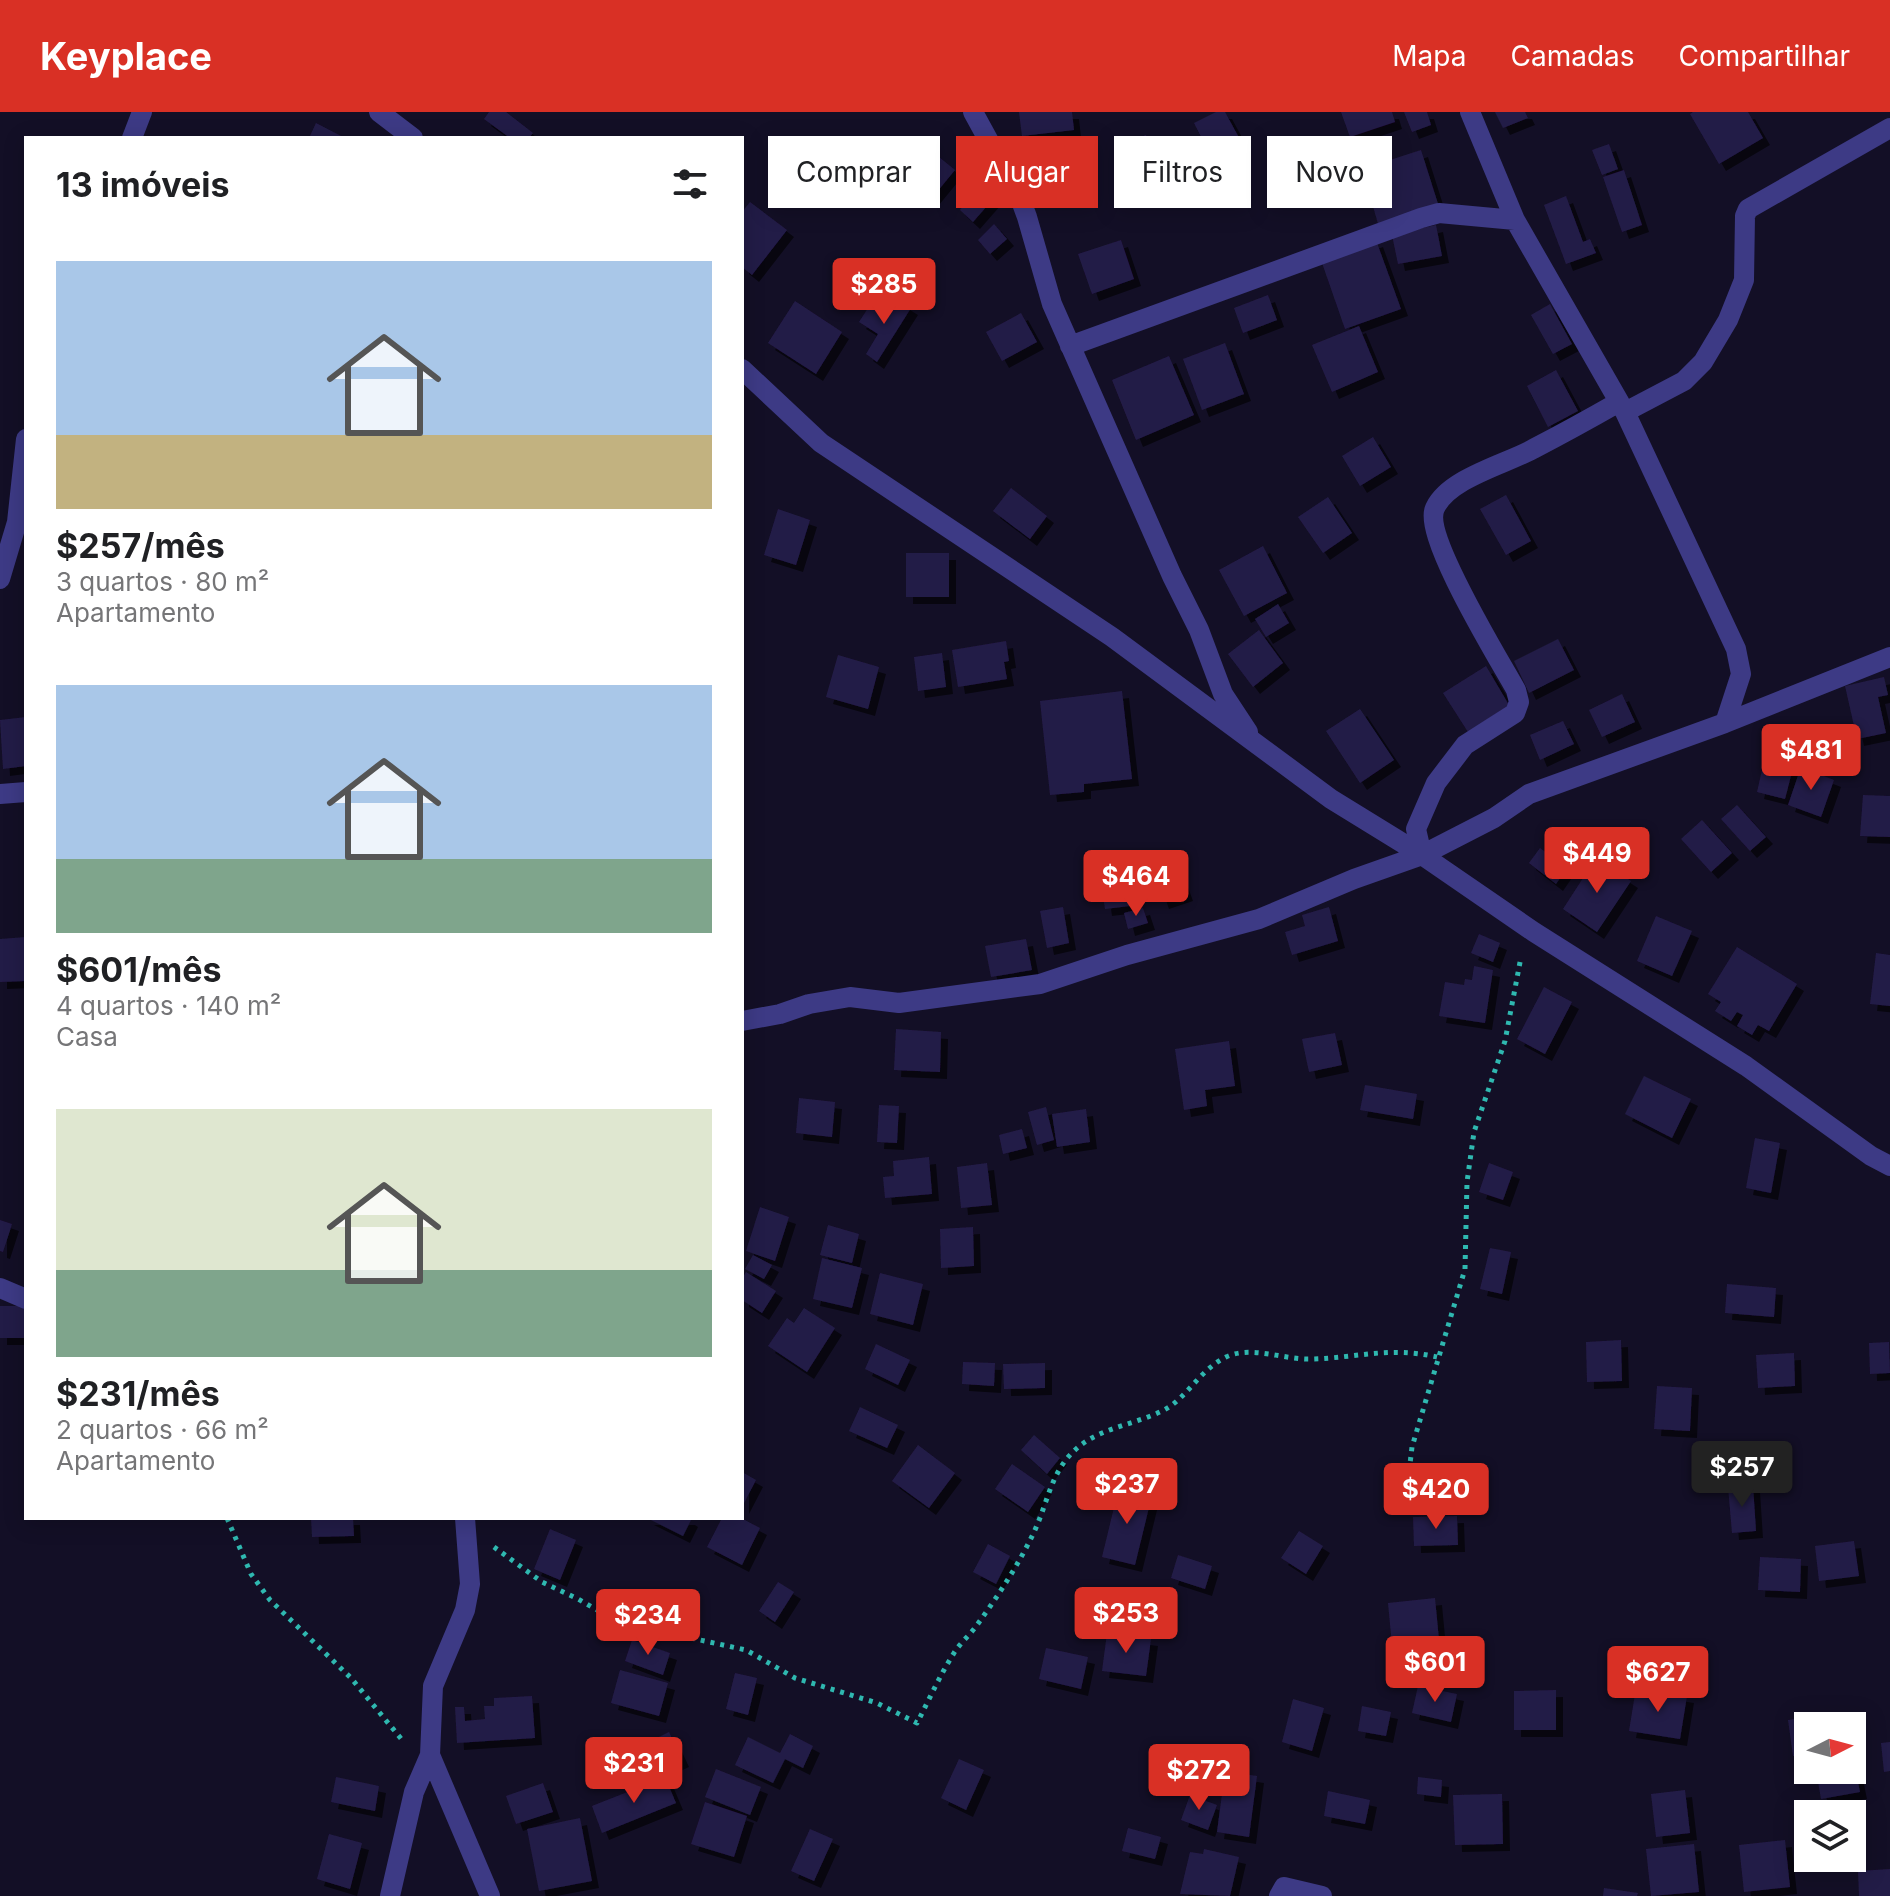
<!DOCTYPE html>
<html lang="pt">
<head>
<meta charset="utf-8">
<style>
  body { margin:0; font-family:Inter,sans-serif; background:#f2f2f2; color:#202124; height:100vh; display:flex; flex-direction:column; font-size:30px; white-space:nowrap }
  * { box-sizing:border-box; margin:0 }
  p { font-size:26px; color:#757577 }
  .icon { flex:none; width:44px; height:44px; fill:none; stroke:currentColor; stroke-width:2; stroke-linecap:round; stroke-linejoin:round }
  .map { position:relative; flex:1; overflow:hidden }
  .details { position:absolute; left:24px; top:24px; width:720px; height:1384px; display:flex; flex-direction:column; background:#fff; border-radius:0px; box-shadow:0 4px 20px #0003 }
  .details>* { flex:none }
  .guide { position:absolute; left:768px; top:24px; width:760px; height:72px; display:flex; gap:16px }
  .needle { width:52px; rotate:84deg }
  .buttons { position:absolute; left:1794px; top:1600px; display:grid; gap:16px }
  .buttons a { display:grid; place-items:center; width:72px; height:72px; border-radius:0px; background:#fff; box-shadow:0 4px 20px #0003; font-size:40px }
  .price { position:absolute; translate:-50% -68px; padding:0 18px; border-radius:8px; background:#d93025; color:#fff; font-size:26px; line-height:52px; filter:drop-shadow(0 2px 4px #0008) }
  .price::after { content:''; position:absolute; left:50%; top:48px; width:24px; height:18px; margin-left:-12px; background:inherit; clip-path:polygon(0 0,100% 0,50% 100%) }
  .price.current { background:#222; color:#fff }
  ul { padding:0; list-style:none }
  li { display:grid; align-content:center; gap:16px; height:424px; padding:0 32px }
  li span { display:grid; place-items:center; height:248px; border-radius:0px; color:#555 }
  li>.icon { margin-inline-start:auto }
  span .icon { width:144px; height:144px; fill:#fffc; stroke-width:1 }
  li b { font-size:34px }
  h2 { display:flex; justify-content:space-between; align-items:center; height:96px; padding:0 32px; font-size:34px }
  .chip { padding:0 28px; border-radius:0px; background:#fff; box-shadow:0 4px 20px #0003; font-size:28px; line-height:72px }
  .chip.current { background:#d93025; color:#fff }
  header { display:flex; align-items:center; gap:48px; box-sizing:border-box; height:112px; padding:0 40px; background:#d93025; color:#fff }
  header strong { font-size:38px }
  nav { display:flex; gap:44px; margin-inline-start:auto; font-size:28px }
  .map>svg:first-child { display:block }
</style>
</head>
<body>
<header>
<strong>Keyplace</strong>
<nav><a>Mapa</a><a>Camadas</a><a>Compartilhar</a></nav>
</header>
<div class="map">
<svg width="1890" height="1784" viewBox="0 0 1890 1784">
  <defs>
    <filter id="shadow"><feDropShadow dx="7" dy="7" stdDeviation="0" flood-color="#0009"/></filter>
  </defs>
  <rect width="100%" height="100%" fill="#130f26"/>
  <path fill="#241b47" filter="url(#shadow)" d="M489,0h17l27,21 -4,5h-19l-26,-19z
    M1019,0h53l2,18 -52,6z
    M1216,0h9l18,33 -30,15 -19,-37z
    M1341,0h51l3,10 -45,15z
    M1404,0h23l4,13 -19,7z
    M1495,0h30l3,6 -25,10z
    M1693,0h55l15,26 -44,26 -29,-50z
    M316,11l29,15h-36z
    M1146,23l13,37 -29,11 -13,-37z
    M1609,32l9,25 -16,6 -10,-25z
    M928,36l27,22 -23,28 -26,-22z
    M1421,38l18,57 -60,20 -17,-58z
    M972,41l19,17 -11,13 -20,-17z
    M1624,58l18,55 -20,7 -19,-55z
    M980,74l14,12 -21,24 -13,-12z
    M1566,84l17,46 7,-3 6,14 -30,11 -22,-59z
    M750,90l37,28 -35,45 -10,-8v-55z
    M994,112l13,15 -17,15 -12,-14z
    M1436,113l6,31 -44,8 -6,-29z
    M1121,128l13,39 -42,15 -14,-40z
    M1376,128l25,69 -56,20 -24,-69z
    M1268,183l9,25 -34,13 -9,-25z
    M895,186l16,10 -34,54 -11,-8 12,-20 -19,-12 11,-17 15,9z
    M795,189l47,31 -26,42 -48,-31z
    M1550,192l22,40 -19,10 -22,-39z
    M1021,201l16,29 -35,19 -16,-29z
    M1359,214l19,46 -46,20 -20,-47z
    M1225,231l19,51 -42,16 -19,-51z
    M1169,244l25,59 -58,25 -24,-60z
    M1556,258l22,41 -30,16 -21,-41z
    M1373,325l18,30 -31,19 -18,-30z
    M1011,376l36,28 -17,23 -37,-28z
    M1506,383l25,46 -25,14 -26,-46z
    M1328,385l24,36 -29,20 -25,-36z
    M778,397l32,11 -14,45 -32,-10z
    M1263,434l24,47 -43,23 -25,-46z
    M906,441h43v44h-43z
    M1278,492l11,19 -23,14 -11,-18z
    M1259,518l24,33 -30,24 -25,-33z
    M1558,527l16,31 -45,23 -15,-32z
    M1006,529l3,20 -5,1 3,17 -49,8 -6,-37z
    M942,541l4,34 -28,4 -4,-34z
    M838,543l41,12 -11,42 -42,-12z
    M1486,554l23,39 -41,27 -25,-39z
    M1884,565l4,18 -10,2 8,36 -29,6 -12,-53z
    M1122,579l10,88 -48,5v8l-34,3 -10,-94z
    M1622,582l13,28 -33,15 -13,-27z
    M1360,597l34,51 -34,23 -34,-52z
    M26,605v49l-23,3 -3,-49z
    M1563,609l11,23 -34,16 -10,-25z
    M1765,645l29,7 -9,35 -28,-7z
    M1801,655l33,13 -13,37 -33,-12z
    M1863,683l27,1v41l-30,-1z
    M1737,693l29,32 -16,14 -29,-32z
    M1702,708l30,33 -21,19 -30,-33z
    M1540,736l27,20 -11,16 -27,-21z
    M1170,738l16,44 -24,8 -15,-44z
    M1596,746l35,23 -34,51 -34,-23z
    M1125,760l5,34 -25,3 -5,-34z
    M1063,795l6,36 -22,5 -7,-37z
    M1329,795l9,34 -46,14 -7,-23 20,-6 -3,-11z
    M1143,796l5,15 -20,6 -4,-16z
    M1656,804l36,15 -20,45 -35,-15z
    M1479,822l21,9 -7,19 -22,-9z
    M26,825v44l-26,1v-43z
    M1026,827l6,31 -41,7 -6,-31z
    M1737,835l60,37 -28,47 -11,-6 -6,10 -15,-9 6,-11 -6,-3 -6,9 -16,-10 6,-9 -13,-8z
    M1876,841l14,2v51l-20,-2z
    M1474,854l19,4 -8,53 -46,-7 6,-34 19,3 1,-6 7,1z
    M1544,875l28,15 -27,52 -28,-15z
    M896,917l45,3 -1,40 -46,-2z
    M1335,921l7,32 -33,7 -7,-33z
    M1229,929l6,45 -30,4 2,16 -23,4 -9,-61z
    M1644,964l47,23 -19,39 -47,-24z
    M1365,973l52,9 -4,25 -53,-9z
    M799,986l36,4 -3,35 -36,-4z
    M879,993l20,1 -2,37 -20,-1z
    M1046,995l8,33 -17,5 -9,-33z
    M1086,997l4,33 -33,5 -5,-33z
    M1022,1017l5,19 -24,6 -4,-19z
    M1755,1026l25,5 -9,50 -25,-5z
    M929,1045l3,37 -47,4 -2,-21 11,-1 -1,-15z
    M987,1051l5,42 -31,3 -4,-41z
    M1489,1051l24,9 -10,28 -24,-8z
    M760,1095l29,10 -14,44 -29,-10z
    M0,1108l12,4 -9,28 -3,-1z
    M828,1113l31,9 -7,29 -32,-8z
    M973,1115l1,39 -33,2 -1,-39z
    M1490,1136l21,4 -9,42 -22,-5z
    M753,1143l19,10 -8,14 -19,-10z
    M822,1146l40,10 -10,40 -39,-9z
    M746,1160l30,19 -14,22 -20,-13v-21z
    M880,1161l43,11 -10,41 -43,-11z
    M1727,1172l49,4 -2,29 -49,-4z
    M0,1194h24v32h-24z
    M804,1196l31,20 -28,44 -39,-26 19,-28 7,5z
    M1621,1228l1,41 -35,1 -1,-40z
    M1889,1230l1,31 -20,1 -1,-31z
    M876,1232l34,16 -12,25 -33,-16z
    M1794,1241l1,33 -37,2 -2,-33z
    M963,1250l32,1 -1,23 -32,-2z
    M1045,1251v25l-41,1 -1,-25z
    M1657,1274l35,2 -2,43 -36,-2z
    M860,1295l38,18 -11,23 -38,-17z
    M1034,1323l26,23 -13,16 -26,-24z
    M918,1333l37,28 -26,35 -37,-27z
    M1012,1352l33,23 -17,25 -33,-23z
    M742,1360l14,8 -14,27z
    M1753,1373l3,46 -24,2 -4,-46z
    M1119,1375l33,8 -17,70 -33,-8z
    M1457,1404l1,29 -44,1 -1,-29z
    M311,1406h42l1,18 -42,1z
    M647,1406h41l3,2 -8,16z
    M722,1406h19l19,10 -18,37 -35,-18z
    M550,1417l26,11 -16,40 -26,-11z
    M1299,1419l24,15 -17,28 -25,-16z
    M1854,1429l5,35 -40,5 -4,-35z
    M988,1432l22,12 -14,28 -23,-12z
    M1178,1443l34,11 -7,23 -34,-11z
    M1760,1445l41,2 -1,33 -42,-2z
    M778,1470l16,10 -19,30 -16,-11z
    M1435,1486l4,42 -47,5 -4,-42z
    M1107,1521l44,6 -5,37 -44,-5z
    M632,1528l38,13 -7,22 -38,-14z
    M1046,1536l42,9 -7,32 -42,-10z
    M620,1558l48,13 -9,33 -48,-13z
    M735,1561l22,5 -9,37 -22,-6z
    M1418,1574l39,8 -6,28 -39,-9z
    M1636,1576l51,8 -7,43 -51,-8z
    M1556,1578v40h-42v-39z
    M532,1584l3,42 -78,5 -2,-36h9l1,14 20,-2 -1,-13h10v-8z
    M1293,1587l31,9 -12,43 -30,-9z
    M1362,1594l29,6 -5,24 -28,-5z
    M1817,1604l2,10h-11v28l-15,2 -5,-36z
    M669,1620l13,28 -36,17 -13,-27z
    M790,1622l23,12 -10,22 -18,-9 -12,24 -38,-18 13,-28 32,16z
    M1890,1630v29l-6,1 -3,-29z
    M1852,1641l8,39 -39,7 -5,-29h36z
    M959,1647l25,11 -18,40 -25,-12z
    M716,1657l45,18 -11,28 -45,-18z
    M1225,1659l32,5 -8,61 -32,-5z
    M336,1665l43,9 -4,25 -44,-9z
    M665,1665l11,26 -74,30 -10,-27z
    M1418,1665l24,3 -1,17 -24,-3z
    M543,1671l10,29 -37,12 -10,-28z
    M1685,1678l5,43 -34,4 -5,-43z
    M1328,1679l42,9 -5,24 -41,-8z
    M1502,1682l1,50 -48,1 -2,-50z
    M1190,1683l27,10 -9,25 -27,-10z
    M705,1690l42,14 -13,41 -43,-13z
    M580,1706l12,63 -53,10 -12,-62z
    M1128,1716l33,9 -6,22 -33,-8z
    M810,1717l23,10 -19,42 -23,-10z
    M329,1722l33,9 -12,46 -33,-10z
    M1785,1728l5,47 -46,5 -5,-47z
    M1694,1732l5,48 -48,4 -5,-47z
    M1204,1737l35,8 -9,39 -50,-2 10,-42 13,2z
    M1890,1757v27h-31l-1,-25z
    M1604,1776l34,5 -1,3h-34z"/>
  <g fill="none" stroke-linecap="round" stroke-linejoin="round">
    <path stroke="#2fb8b0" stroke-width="5" stroke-dasharray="4 6" stroke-linecap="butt" d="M1408,1369l4,-34 53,-178 2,-87 7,-50 31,-91 16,-84
      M227,1406l24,56 19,26 81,78 52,63
      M494,1435l48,35 36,17 40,23 128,28 49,28 82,25 40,20c12,-23 23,-48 37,-70 6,-10 16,-18 23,-28 21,-29 42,-61 57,-93 13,-27 17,-60 40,-81 23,-23 60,-26 88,-40 25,-12 36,-40 64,-54 25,-12 58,3 85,2 46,-1 78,-13 126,-2"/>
    <path stroke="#3d3a85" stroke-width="20" d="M379,0l34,26
      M973,0l47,86 7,19 25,87 120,272 27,54 24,64 25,38
      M1470,0l45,108 110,192 111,237 5,25 -16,49
      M132,26l10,-26
      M1070,234l351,-128 18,-5 76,7
      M742,257l79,74 291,194 219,162 91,56 112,77 212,134 125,90 19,10
      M1625,300l59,-31 19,-19 25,-42 16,-40 1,-64 3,-7 142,-81
      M0,467l17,-57 9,-83
      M0,682l26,-2
      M1422,743l-6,-26 20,-46 29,-38 50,-32 4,-11 -3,-12c-16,-29 -94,-155 -81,-182 14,-30 71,-44 98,-59 29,-15 58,-31 86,-47
      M742,909l38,-7 29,-10 41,-7 49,6 141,-19 87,-29 132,-36 95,-40 68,-24 72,-37 35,-24 196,-71 165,-66
      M0,1176l26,11
      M465,1406l5,66 -5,26 -32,76 -3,69 60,141
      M390,1784l24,-104 16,-37
      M1279,1784l5,-9 38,9"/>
  </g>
</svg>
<div class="buttons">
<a><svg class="needle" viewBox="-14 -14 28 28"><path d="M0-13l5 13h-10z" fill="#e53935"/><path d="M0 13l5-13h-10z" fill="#757577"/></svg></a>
<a><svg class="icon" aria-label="layers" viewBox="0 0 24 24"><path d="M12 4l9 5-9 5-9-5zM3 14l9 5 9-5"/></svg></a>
</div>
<b class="price" style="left:884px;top:214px">$285</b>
<b class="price" style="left:1811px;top:680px">$481</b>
<b class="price" style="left:1597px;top:783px">$449</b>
<b class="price" style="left:1136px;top:806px">$464</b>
<b class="price current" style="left:1742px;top:1397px">$257</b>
<b class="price" style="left:1127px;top:1414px">$237</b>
<b class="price" style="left:1436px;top:1419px">$420</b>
<b class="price" style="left:1126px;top:1543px">$253</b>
<b class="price" style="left:648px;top:1545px">$234</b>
<b class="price" style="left:1435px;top:1592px">$601</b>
<b class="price" style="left:1658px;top:1602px">$627</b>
<b class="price" style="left:634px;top:1693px">$231</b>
<b class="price" style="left:1199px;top:1700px">$272</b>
<div class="guide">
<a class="chip">Comprar</a>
<a class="chip current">Alugar</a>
<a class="chip">Filtros</a>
<a class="chip">Novo</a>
</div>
<section class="details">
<h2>13 imóveis<svg class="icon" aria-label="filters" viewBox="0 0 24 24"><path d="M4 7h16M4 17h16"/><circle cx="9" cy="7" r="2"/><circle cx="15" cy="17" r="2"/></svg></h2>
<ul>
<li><span style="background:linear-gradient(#a9c7e8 70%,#c2b280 0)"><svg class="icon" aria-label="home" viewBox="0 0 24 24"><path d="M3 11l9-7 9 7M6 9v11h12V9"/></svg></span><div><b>$257/mês</b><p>3 quartos · 80 m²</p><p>Apartamento</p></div></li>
<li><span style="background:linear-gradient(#a9c7e8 70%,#7fa58c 0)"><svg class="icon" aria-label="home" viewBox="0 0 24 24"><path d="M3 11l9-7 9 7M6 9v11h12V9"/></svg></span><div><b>$601/mês</b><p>4 quartos · 140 m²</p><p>Casa</p></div></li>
<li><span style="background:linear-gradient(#dfe7d0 65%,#7fa58c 0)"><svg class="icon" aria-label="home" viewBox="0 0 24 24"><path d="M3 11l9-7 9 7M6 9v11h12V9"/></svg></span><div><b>$231/mês</b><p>2 quartos · 66 m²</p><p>Apartamento</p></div></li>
</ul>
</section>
</div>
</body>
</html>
